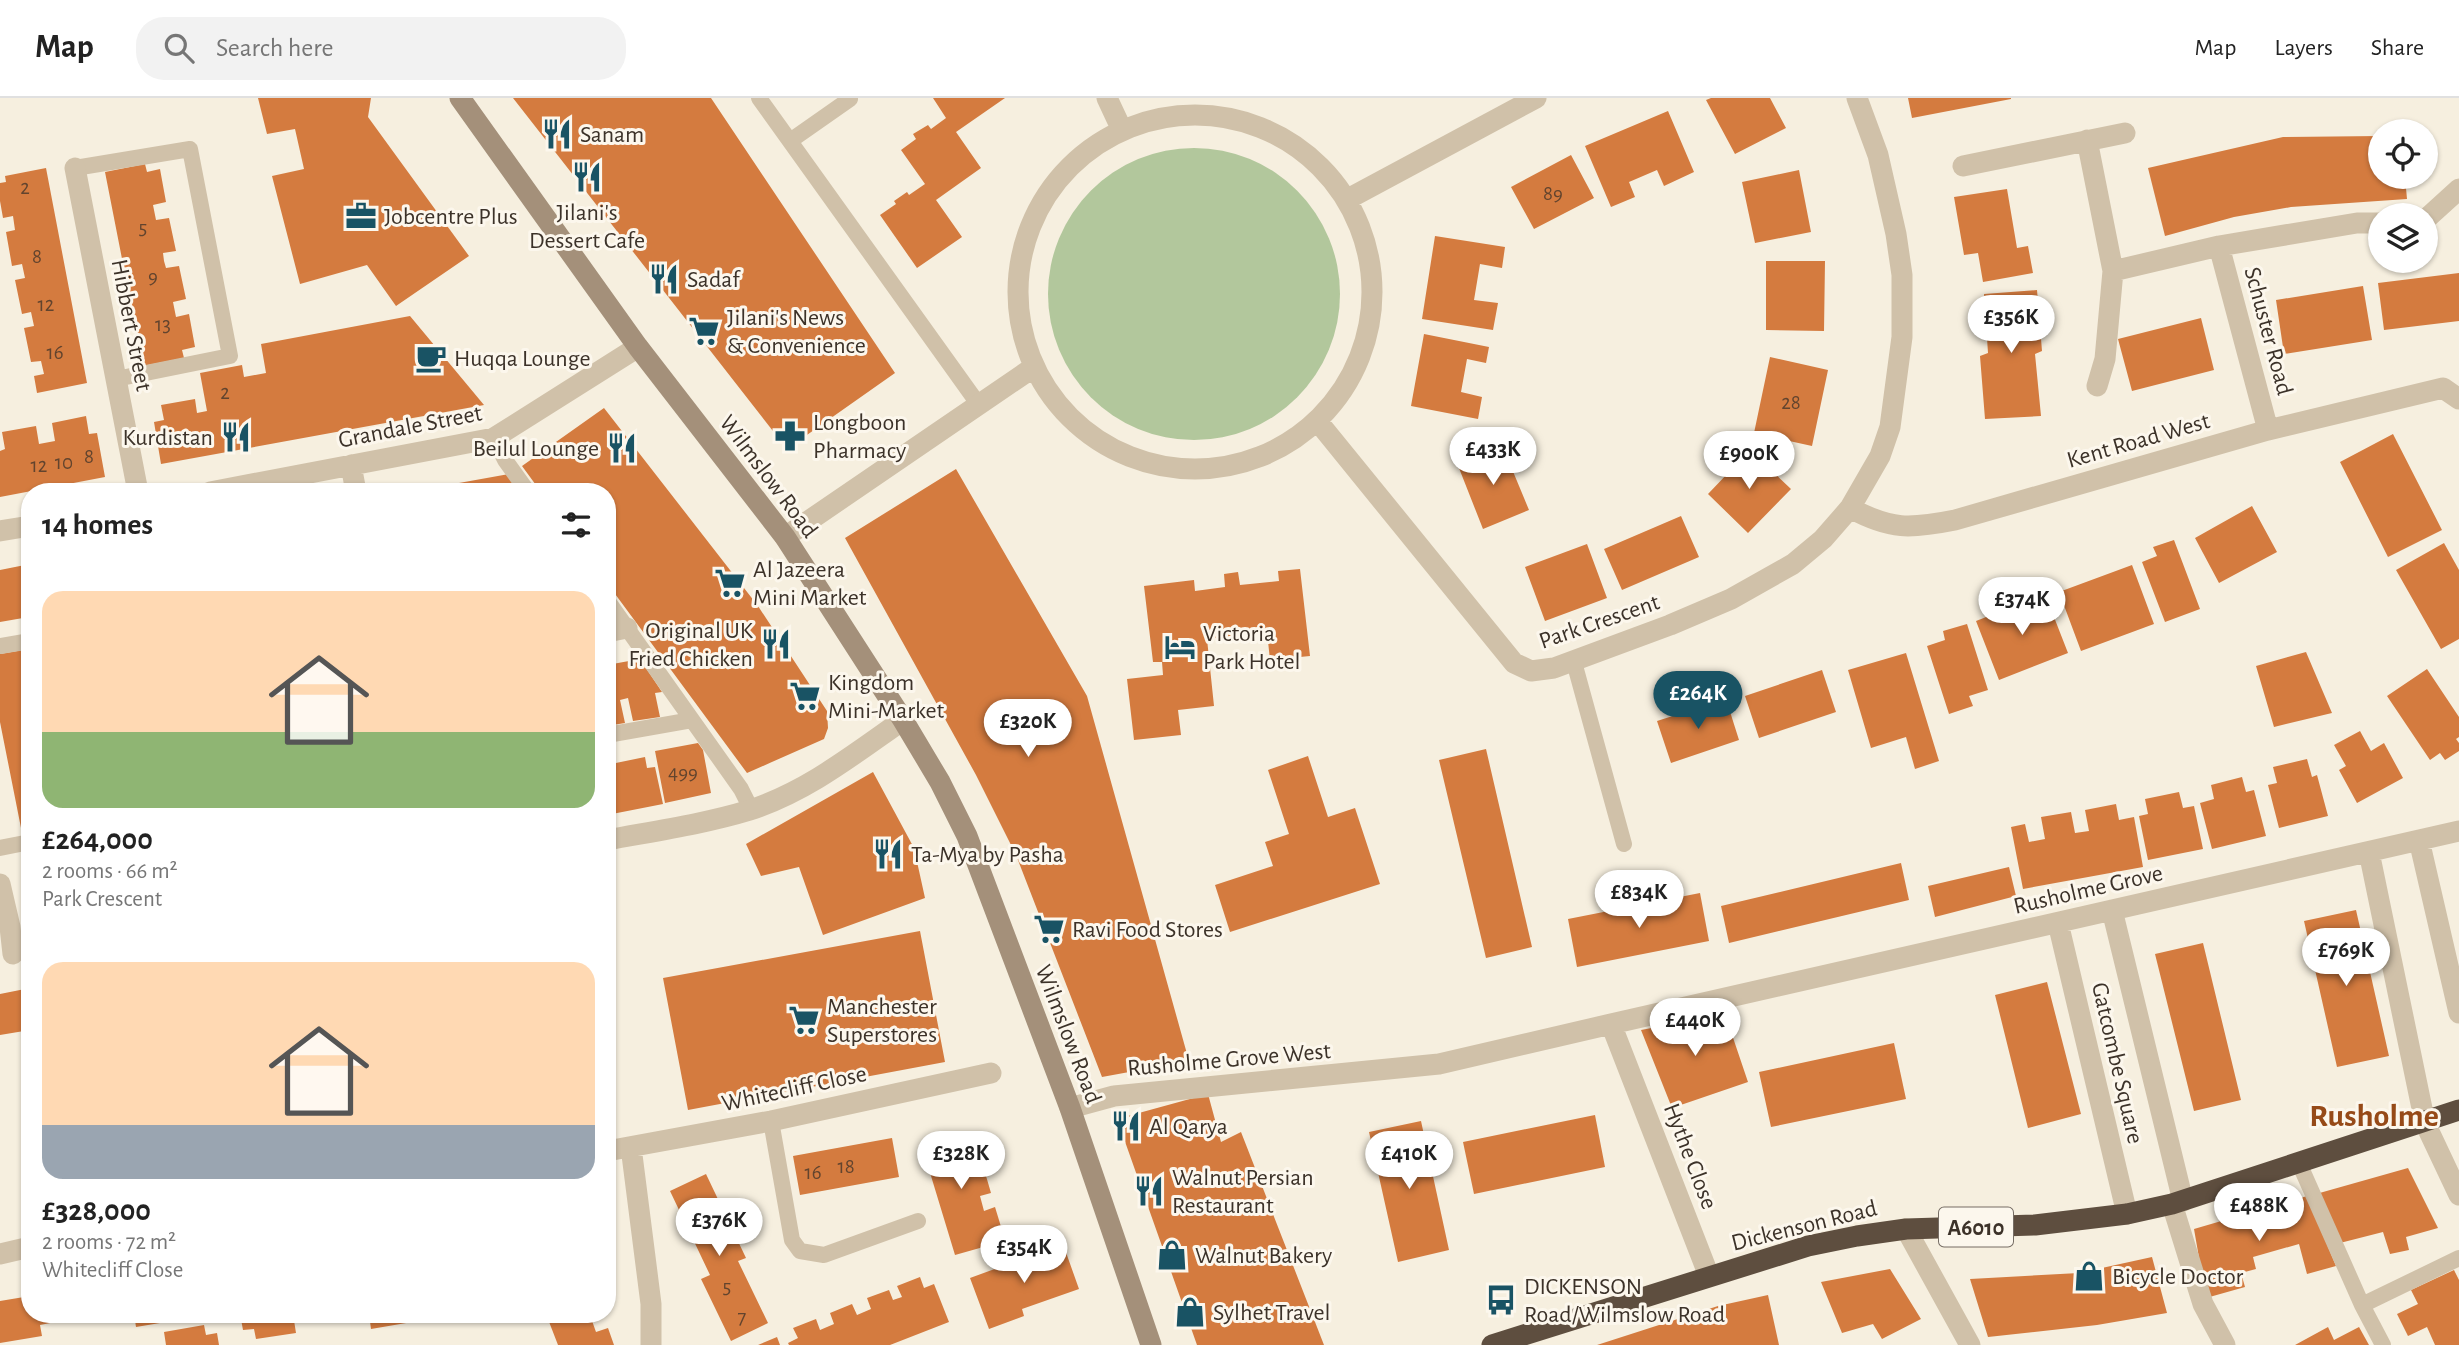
<!DOCTYPE html>
<html lang="en">
<head>
<meta charset="utf-8">
<style>
  body { margin:0; font-family:"Alegreya Sans",sans-serif; background:#f2f2f2; color:#222; height:100vh; display:flex; flex-direction:column; font-size:26px; white-space:nowrap }
  * { box-sizing:border-box; margin:0 }
  p { font-size:23px; color:#767676 }
  .icon { flex:none; width:38px; height:38px; fill:none; stroke:currentColor; stroke-width:2; stroke-linecap:round; stroke-linejoin:round }
  .map { position:relative; flex:1; overflow:hidden }
  .details { position:absolute; left:21px; top:385px; width:595px; height:840px; display:flex; flex-direction:column; background:#fff; border-radius:28px; box-shadow:0 2px 5px #0004 }
  .details>* { flex:none }
  .fabs { position:absolute; left:2368px; top:21px; display:grid; gap:14px }
  .fabs a { display:grid; place-items:center; width:70px; height:70px; border-radius:50%; background:#fff; box-shadow:0 2px 5px #0004; font-size:35px }
  .price { position:absolute; translate:-50% -60px; padding:0 16px; border-radius:24px; background:#fff; color:#222; font-size:23px; line-height:46px; filter:drop-shadow(0 2px 4px #0008) }
  .price::after { content:''; position:absolute; left:50%; top:42px; width:21px; height:16px; margin-left:-10px; background:inherit; clip-path:polygon(0 0,100% 0,50% 100%) }
  .price.current { background:#195364; color:#fff }
  ul { padding:0; list-style:none }
  li { display:grid; align-content:center; gap:14px; height:371px; padding:0 21px }
  li span { display:grid; place-items:center; height:217px; border-radius:21px; color:#555 }
  li>.icon { margin-inline-start:auto }
  span .icon { width:126px; height:126px; fill:#fffc; stroke-width:1 }
  li b { font-size:30px }
  h2 { display:flex; justify-content:space-between; align-items:center; height:84px; padding:0 21px; font-size:30px }
  header { display:flex; align-items:center; gap:42px; box-sizing:border-box; height:98px; padding:0 35px; background:#fff; border-bottom:2px solid #e0e0e0 }
  header strong { font-size:33px }
  nav { display:flex; gap:38px; margin-inline-start:auto; font-size:24px }
  .search { width:490px; height:63px; background:#f2f2f2; display:flex; align-items:center; gap:18px; box-sizing:border-box; padding:0 24px; border-radius:28px; color:#767676; font-size:26px }
  .map>svg:first-child { display:block }
</style>
</head>
<body>
<header>
<strong>Map</strong>
<div class="search"><svg class="icon" aria-label="search" viewBox="0 0 24 24"><circle cx="10" cy="10" r="6"/><path d="M15 15l6 6"/></svg>Search here</div>
<nav><a>Map</a><a>Layers</a><a>Share</a></nav>
</header>
<div class="map">
<svg width="2459" height="1247" viewBox="0 0 2459 1247">
  <rect width="100%" height="100%" fill="#f6efdf"/>
  <path fill="#b2c79c" d="M1048 196a146 146 0 1 1 292 0a146 146 0 1 1-292 0Z"/>
  <path fill="#d47b3f" d="M258,0h113l-3,19 101,139 -73,50 -29,-41 -67,19 -28,-108 32,-7 -9,-40 -28,5z
    M513,0h198l184,275 -108,76z
    M933,0h72l-49,34 25,36 -45,32 26,37 -45,31 -37,-53 16,-11 -2,-3 13,-9 2,3 16,-11 -24,-34 15,-11 -3,-5 15,-9 3,4 15,-11z
    M1711,0h59l16,30 -51,26 -29,-54z
    M1908,0h103v1l-99,19z
    M1668,13l26,61 -30,14 -7,-16 -28,12 6,15 -24,10 -26,-61z
    M2380,38v41h25l2,22 -116,8 -57,10 -69,19 -17,-68 135,-31z
    M1571,57l23,43 -60,31 -23,-42z
    M145,66l2,8 13,-3 6,33 -13,3 3,15 13,-2 7,33 -13,2 1,8 2,7 13,-2 7,33 -13,3 3,15 13,-3 6,33 -13,3 2,8 -41,8 -38,-194z
    M46,70l41,215 -50,10 -3,-17 10,-2 -3,-13 -10,1 -7,-34 10,-2 -3,-14 -9,2 -7,-34 10,-2 -3,-14 -10,2 -6,-34 9,-2 -2,-14 -10,2 -3,-17v-18l6,-1 -1,-6z
    M1799,72l12,62 -56,11 -13,-61z
    M2007,91l10,59 11,-2 5,27 -50,9 -5,-29 -14,2 -10,-58z
    M1435,138l70,11 -3,21 -22,-4 -6,36 24,3 -5,27 -71,-11z
    M1766,163h59l-1,70 -58,-1z
    M2459,175v48l-75,9 -6,-47z
    M2363,188l9,54 -88,14 -8,-54z
    M2037,192l5,61 -7,3 6,62 -56,3 -5,-63 8,-3 -4,-59z
    M410,218l74,89 -323,59 -7,-42 10,-2 -3,-15 34,-6 2,14 10,-2 -7,-38 42,-8 2,12 22,-4 -5,-29z
    M2201,220l13,52 -82,21 -14,-52z
    M1424,236l65,13 -3,16 -19,-4 -6,33 21,5 -4,22 -67,-13z
    M1770,259l58,13 -16,76 -58,-13z
    M604,310l154,198 69,105 1,17 -4,11 -77,34 -140,-190v-91h-66l-19,-26z
    M86,318l3,18 8,-1 8,44 -105,20v-46l5,-2 -3,-17 34,-6 3,18 16,-3 -3,-18z
    M2393,336l49,96 -54,27 -48,-95z
    M1502,347l27,65 -46,19 -26,-66z
    M1750,352l41,39 -43,44 -40,-39z
    M956,371l131,227 102,365 -87,16 -86,-222 -40,-80 -131,-237z
    M509,376l12,18h-101v-2z
    M2252,408l25,46 -58,31 -24,-45z
    M1681,418l18,41 -77,33 -18,-41z
    M2174,442l26,69 -35,13 -23,-60 15,-6 -4,-9z
    M2444,445l15,27v69l-18,10 -45,-79z
    M1587,446l20,54 -62,23 -20,-54z
    M30,466v40l-9,1 2,13 -23,4v-52z
    M2132,467l22,59 -73,27 -22,-59z
    M1300,471l10,87 -40,4 -3,-28 -60,7 7,67 -36,4 3,25 -47,5 -7,-61 36,-4 -1,-13h-9l-9,-76 50,-6 1,11 30,-4 -1,-13 14,-2 2,13 39,-4 -1,-10z
    M2045,496l23,59 -69,27 -23,-59z
    M1967,526l21,66 -19,6 4,10 -24,8 -22,-68 18,-6 -2,-9z
    M29,551l1,187 -7,2 -23,-116v-68z
    M2306,554l26,61 -58,14 -18,-61z
    M1906,555l33,108 -24,8 -9,-32 -35,11 -23,-78z
    M640,561l22,33 -7,1 5,24 -27,4 -5,-23 -8,2 5,23 -18,3v-61z
    M2427,571l32,48v20l-3,2 3,4v8l-14,9 -5,-7 -10,7 -43,-64z
    M1822,572l14,42 -77,26 -14,-42z
    M1726,601l13,41 -68,23 -14,-42z
    M2360,633l11,20 13,-8 19,35 -46,25 -18,-33 7,-4 -12,-21z
    M698,645l5,7 8,43 -46,10 -10,-52z
    M1486,651l46,198 -46,11 -47,-198z
    M1308,658l20,61 27,-9 25,76 -150,48 -15,-47 58,-19 -8,-24 24,-8 -21,-64z
    M645,659l2,11 8,-1 8,37 -56,11v-40l6,-1 -2,-10z
    M2307,661l5,18 5,-2 11,41 -49,12 -11,-43 9,-2 -4,-16z
    M873,674l41,76 11,50 -102,37 -24,-68 -38,9 -15,-32z
    M2242,679l4,15 8,-2 12,46 -54,13 -12,-46 14,-4 -3,-14z
    M2179,694l4,16 11,-2 9,43 -55,11 -9,-44 9,-2 -3,-15z
    M2116,706l3,16 15,-3 9,50 -120,22 -12,-62 14,-3 4,18 16,-3 -4,-22 30,-5 4,21 14,-2 -4,-21z
    M1901,765l8,37 -180,43 -8,-37z
    M2009,769l7,29 -81,21 -7,-31z
    M1700,795l9,48 -132,26 -9,-48z
    M2356,812l33,146 -52,11 -33,-146z
    M920,833l25,131 -257,48 -25,-132z
    M2203,845l38,157 -47,11 -39,-157z
    M2047,884l34,132 -53,14 -33,-133z
    M30,890v42l-30,5v-41z
    M1725,916l23,68 -76,26 -31,-78z
    M1894,945l12,56 -135,28 -12,-55z
    M1208,996l13,48 20,-10 83,213h-127l-80,-226z
    M1595,1017l10,52 -131,27 -11,-52z
    M1421,1023l28,129 -51,12 -29,-130z
    M960,1033l2,4 11,-3 7,23 -11,3 3,11 1,4 11,-4 7,24 -11,3 4,15 11,-4 7,23 -11,4 3,10 -39,11 -34,-112z
    M892,1040l7,39 -99,18 -7,-39z
    M2408,1070l30,60 -32,9 3,13 -19,4 -7,-22 -47,12 -20,-50z
    M706,1076l40,84 -8,3 30,62 -37,18 -30,-62 9,-4 -40,-84z
    M2307,1098l29,70 -29,8 -8,-30 -46,13 3,12 -15,4 4,14 -39,11 -12,-69z
    M1063,1146l16,45 -57,20 2,7 -35,13 -19,-51z
    M2152,1159l15,56 -70,12 -109,12 -18,-58 109,-6z
    M1890,1171l31,50 -39,20 -9,-15 -31,9 -21,-51z
    M2454,1172l5,10v65h-24l-8,-18 -19,9 -11,-22 21,-10 -7,-14z
    M920,1179l4,11 10,-4 15,38 -59,23h-101l-1,-2 10,-5 -5,-10 23,-9 4,11 14,-6 -4,-11 22,-9 5,11 14,-6 -4,-11 22,-8 4,10 9,-3 -5,-11z
    M1768,1197l11,50h-182l121,-39z
    M30,1198v18h45l1,4 -36,7 2,11 -42,7v-42z
    M134,1216h43l1,6 -42,7z
    M240,1216h53l3,19 -40,6 -2,-10 -11,1z
    M369,1216h41l2,8 -41,7z
    M546,1216h55l-10,4 5,14 12,-4 6,17h-56z
    M204,1227l2,10 11,-2 2,12h-53l-2,-13z
    M2328,1229l6,13 25,-13 10,18h-74z
    M777,1239l3,8h-22z"/>
  <g fill="none" stroke-linecap="round" stroke-linejoin="round">
    <path stroke="#d0c1a9" stroke-width="16" d="M759,0l220,307
      M790,43l60,-42
      M75,70l115,-19 40,207 -114,23
      M494,340l11,22 23,32
      M607,502l134,189 10,20
      M0,548l30,-5
      M1574,564l50,182
      M607,637l85,-15
      M0,750l30,-6
      M771,1023l21,119 8,11 24,4 94,-34
      M2299,1065l63,142 21,40
      M2362,1207l97,-47"/>
    <path stroke="#d0c1a9" stroke-width="21" d="M1107,0l14,30
      M1018 194a177 177 0 1 1 354 0a177 177 0 1 1-354 0Z
      M2087,42l26,131 -8,88 -8,27
      M1963,68l162,-33
      M75,70l63,324
      M1346,102l190,-102
      M2426,121l33,-30
      M2219,148l49,184
      M2113,173l106,-25 138,-23h23
      M1319,325l195,240 17,8 23,-3 116,-43 61,-26 62,-35 30,-25 27,-31 30,-52 10,-29 12,-90v-62l-6,-41 -18,-79 -21,-57
      M351,367l5,27
      M210,394l284,-54 144,-91
      M1850,410c41,22 60,21 105,12l313,-90 175,-42 16,11
      M0,433l30,-5
      M785,439l246,-168
      M607,534l20,-4
      M607,742c48,-9 97,-16 143,-30 58,-19 104,-56 153,-90
      M2419,742l40,173
      M2369,754l56,271 34,72
      M0,786l10,43 3,27
      M2112,812l71,291
      M2058,825l69,291
      M1611,926l848,-193
      M1070,1010l44,-12 325,-32 172,-40 98,252
      M631,1049l20,157v41
      M607,1053l164,-30 220,-48
      M2172,1106l31,100 22,41
      M1906,1131l64,116
      M0,1156l30,-7"/>
    <path stroke="#a4907a" stroke-width="21" d="M460,0l178,249 147,190 118,183 37,62 27,54 103,272 81,237"/>
    <path stroke="#5e4e3f" stroke-width="21" d="M1492,1247l316,-99 49,-10 49,-7 129,-4 92,-11 45,-10 287,-94"/>
  </g>
  <defs>
    <g id="restaurant-bare" transform="scale(2.415)"><path d="M-5-6h1v4h1v-4h1v4h1v-4h1v5L-1.5 .5V6h-2V.5L-5-1ZM5-6V6H3V1.5H1.5Q1.5-4 5-6Z" fill="#195364" stroke="#fcf7ed" stroke-width="2.5" paint-order="stroke"/></g>
    <g id="office-bare" transform="scale(2.415)"><path d="M-6-3h4V-5.5h4V-3h4V5H-6ZM-1-4.5V-3h2v-1.5ZM-6 0V1H6V0Z" fill="#195364" stroke="#fcf7ed" stroke-width="2.5" paint-order="stroke"/></g>
    <g id="supermarket-bare" transform="scale(2.415)"><path d="M-6-5.5h2.5l.6 2H6L4.5 2H-2.5L-4.4-4H-6ZM-1.5 3.2a1.3 1.3 0 1 0 .1 0ZM3 3.2a1.3 1.3 0 1 0 .1 0Z" fill="#195364" stroke="#fcf7ed" stroke-width="2.5" paint-order="stroke"/></g>
    <g id="cafe-bare" transform="scale(2.415)"><path d="M-5.5-4.5H6V0H3Q3 3.5 0 3.5H-2.5Q-5.5 3.5-5.5 0ZM3-3.2v2h1.7v-2ZM-6 4.5H4V6H-6Z" fill="#195364" stroke="#fcf7ed" stroke-width="2.5" paint-order="stroke"/></g>
    <g id="pharmacy-bare" transform="scale(2.415)"><path d="M-2-6h4v4h4v4h-4v4h-4v-4h-4v-4h4Z" fill="#195364" stroke="#fcf7ed" stroke-width="2.5" paint-order="stroke"/></g>
    <g id="hotel-bare" transform="scale(2.415)"><path d="M-6-4.5h1.5V1H6V5H4.5V3h-9V5H-6ZM-4 0a1.8 1.8 0 1 1 3.6 0ZM.5 0V-2.5h3Q6-2.5 6 0Z" fill="#195364" stroke="#fcf7ed" stroke-width="2.5" paint-order="stroke"/></g>
    <g id="shop-bare" transform="scale(2.415)"><path d="M-5-2.5h2.3a2.7 3.5 0 0 1 5.4 0H5L5.5 6h-11ZM-1.5-2.5h3a1.5 2.3 0 0 0-3 0Z" fill="#195364" stroke="#fcf7ed" stroke-width="2.5" paint-order="stroke"/></g>
    <g id="bus-bare" transform="scale(2.415)"><path d="M-5-6H5V4H4V6H2V4H-2V6H-4V4H-5ZM-3.5-4V0h7V-4ZM-3.5 1.2v1.5H-2V1.2ZM2 1.2v1.5H3.5V1.2Z" fill="#195364" stroke="#fcf7ed" stroke-width="2.5" paint-order="stroke"/></g>
  </defs>
  <g fill-rule="evenodd">
    <use href="#restaurant-bare" x="557" y="36"/>
    <use href="#restaurant-bare" x="587" y="79"/>
    <use href="#office-bare" x="361" y="118"/>
    <use href="#restaurant-bare" x="664" y="181"/>
    <use href="#supermarket-bare" x="704" y="233"/>
    <use href="#cafe-bare" x="431" y="260"/>
    <use href="#pharmacy-bare" x="790" y="338"/>
    <use href="#restaurant-bare" x="236" y="339"/>
    <use href="#restaurant-bare" x="622" y="350"/>
    <use href="#supermarket-bare" x="730" y="485"/>
    <use href="#restaurant-bare" x="776" y="546"/>
    <use href="#hotel-bare" x="1180" y="549"/>
    <use href="#supermarket-bare" x="805" y="598"/>
    <use href="#restaurant-bare" x="888" y="756"/>
    <use href="#supermarket-bare" x="1049" y="831"/>
    <use href="#supermarket-bare" x="804" y="922"/>
    <use href="#restaurant-bare" x="1126" y="1028"/>
    <use href="#restaurant-bare" x="1149" y="1093"/>
    <use href="#shop-bare" x="1172" y="1157"/>
    <use href="#shop-bare" x="2089" y="1178"/>
    <use href="#bus-bare" x="1501" y="1202"/>
    <use href="#shop-bare" x="1190" y="1214"/>
  </g>
  <g text-anchor="middle" stroke-width="6" stroke-linejoin="round" paint-order="stroke">
    <g font-size="21" fill="#62442e">
      <text x="25" y="96">2</text>
      <text x="1553" y="102">89</text>
      <text x="143" y="136">5</text>
      <text x="37" y="165">8</text>
      <text x="153" y="185">9</text>
      <text x="46" y="213">12</text>
      <text x="163" y="233">13</text>
      <text x="55" y="261">16</text>
      <text x="225" y="301">2</text>
      <text x="1791" y="311">28</text>
      <text x="89" y="365">8</text>
      <text x="64" y="371">10</text>
      <text x="39" y="374">12</text>
      <text x="683" y="681">499</text>
      <text x="846" y="1075">18</text>
      <text x="813" y="1081">16</text>
      <text x="727" y="1195">5</text>
      <text x="742" y="1226">7</text>
    </g>
    <rect fill="#fcf7ed" stroke="#766d64" stroke-width="2" x="1939" y="1109.5" width="74" height="39" rx="5"/>
    <g font-size="23" font-weight="bold" fill="#3c3229">
      <text x="1976" y="1137">A6010</text>
    </g>
    <g font-size="24" fill="#3c3229" stroke="#fcf7ed" text-anchor="start">
      <text x="580" y="44">Sanam</text>
      <text x="587" y="122" text-anchor="middle">Jilani's<tspan x="587" dy="28">Dessert Cafe</tspan></text>
      <text x="384" y="126">Jobcentre Plus</text>
      <text x="687" y="189">Sadaf</text>
      <text x="727" y="227">Jilani's News<tspan x="727" dy="28">&amp; Convenience</tspan></text>
      <text x="454" y="268">Huqqa Lounge</text>
      <text x="813" y="332">Longboon<tspan x="813" dy="28">Pharmacy</tspan></text>
      <text x="213" y="347" text-anchor="end">Kurdistan</text>
      <text x="599" y="358" text-anchor="end">Beilul Lounge</text>
      <text x="753" y="479">Al Jazeera<tspan x="753" dy="28">Mini Market</tspan></text>
      <text x="753" y="540" text-anchor="end">Original UK<tspan x="753" dy="28">Fried Chicken</tspan></text>
      <text x="1203" y="543">Victoria<tspan x="1203" dy="28">Park Hotel</tspan></text>
      <text x="828" y="592">Kingdom<tspan x="828" dy="28">Mini-Market</tspan></text>
      <text x="911" y="764">Ta-Mya by Pasha</text>
      <text x="1072" y="839">Ravi Food Stores</text>
      <text x="827" y="916">Manchester<tspan x="827" dy="28">Superstores</tspan></text>
      <text x="1149" y="1036">Al Qarya</text>
      <text x="1172" y="1087">Walnut Persian<tspan x="1172" dy="28">Restaurant</tspan></text>
      <text x="1195" y="1165">Walnut Bakery</text>
      <text x="2112" y="1186">Bicycle Doctor</text>
      <text x="1524" y="1196">DICKENSON<tspan x="1524" dy="28">Road/Wilmslow Road</tspan></text>
      <text x="1213" y="1222">Sylhet Travel</text>
    </g>
    <g font-size="24" fill="#3c3229" stroke="#fcf7ed">
      <text transform="translate(132 227) rotate(79)" y="8">Hibbert Street</text>
      <text transform="translate(2269 233) rotate(75)" y="8">Schuster Road</text>
      <text transform="translate(410 328) rotate(-11)" y="8">Grandale Street</text>
      <text transform="translate(2138 342) rotate(-16)" y="8">Kent Road West</text>
      <text transform="translate(769 378) rotate(53)" y="8">Wilmslow Road</text>
      <text transform="translate(1599 523) rotate(-19)" y="8">Park Crescent</text>
      <text transform="translate(2088 791) rotate(-13)" y="8">Rusholme Grove</text>
      <text transform="translate(1069 936) rotate(69)" y="8">Wilmslow Road</text>
      <text transform="translate(1229 961) rotate(-5)" y="8">Rusholme Grove West</text>
      <text transform="translate(2118 965) rotate(77)" y="8">Gatcombe Square</text>
      <text transform="translate(794 990) rotate(-12)" y="8">Whitecliff Close</text>
      <text transform="translate(1691 1058) rotate(69)" y="8">Hythe Close</text>
      <text transform="translate(1804 1127) rotate(-14)" y="8">Dickenson Road</text>
    </g>
    <g font-size="32" font-weight="bold" fill="#964a18" stroke="#fcf7ed">
      <text x="2374" y="1028">Rusholme</text>
    </g>
  </g>
</svg>
<div class="fabs">
<a><svg class="icon" aria-label="locate" viewBox="0 0 24 24"><circle cx="12" cy="12" r="6"/><path d="M12 2v4M12 18v4M2 12h4M18 12h4"/></svg></a>
<a><svg class="icon" aria-label="layers" viewBox="0 0 24 24"><path d="M12 4l9 5-9 5-9-5zM3 14l9 5 9-5"/></svg></a>
</div>
<b class="price" style="left:2011px;top:257px">£356K</b>
<b class="price" style="left:1493px;top:389px">£433K</b>
<b class="price" style="left:1749px;top:393px">£900K</b>
<b class="price" style="left:2022px;top:539px">£374K</b>
<b class="price current" style="left:1698px;top:633px">£264K</b>
<b class="price" style="left:1028px;top:661px">£320K</b>
<b class="price" style="left:1639px;top:832px">£834K</b>
<b class="price" style="left:2346px;top:890px">£769K</b>
<b class="price" style="left:1695px;top:960px">£440K</b>
<b class="price" style="left:961px;top:1093px">£328K</b>
<b class="price" style="left:1409px;top:1093px">£410K</b>
<b class="price" style="left:2259px;top:1145px">£488K</b>
<b class="price" style="left:719px;top:1160px">£376K</b>
<b class="price" style="left:1024px;top:1187px">£354K</b>
<section class="details">
<h2>14 homes<svg class="icon" aria-label="filters" viewBox="0 0 24 24"><path d="M4 7h16M4 17h16"/><circle cx="9" cy="7" r="2"/><circle cx="15" cy="17" r="2"/></svg></h2>
<ul>
<li><span style="background:linear-gradient(#ffd9b3 65%,#8fb573 0)"><svg class="icon" aria-label="home" viewBox="0 0 24 24"><path d="M3 11l9-7 9 7M6 9v11h12V9"/></svg></span><div><b>£264,000</b><p>2 rooms · 66 m²</p><p>Park Crescent</p></div></li>
<li><span style="background:linear-gradient(#ffd9b3 75%,#9aa5b1 0)"><svg class="icon" aria-label="home" viewBox="0 0 24 24"><path d="M3 11l9-7 9 7M6 9v11h12V9"/></svg></span><div><b>£328,000</b><p>2 rooms · 72 m²</p><p>Whitecliff Close</p></div></li>
</ul>
</section>
</div>
</body>
</html>
